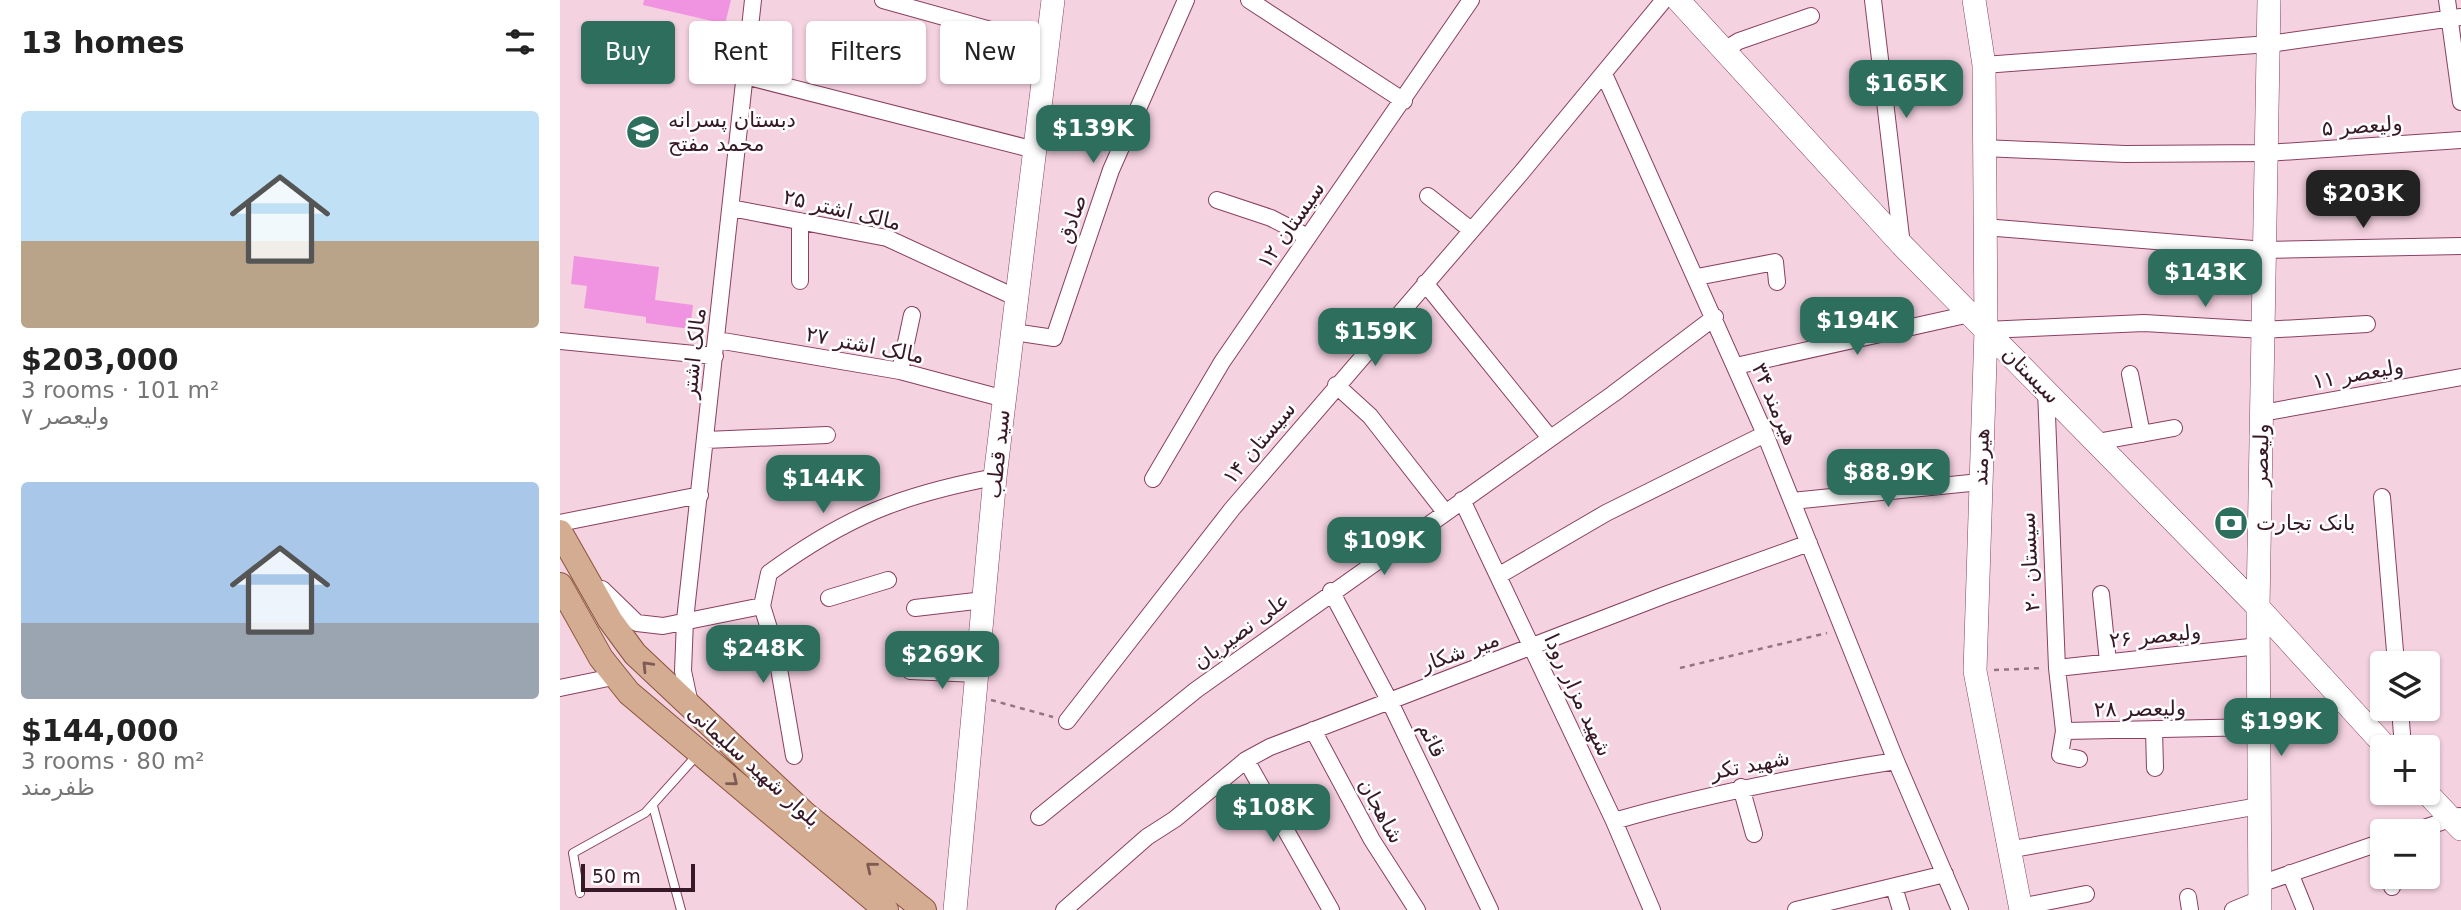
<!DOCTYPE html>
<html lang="en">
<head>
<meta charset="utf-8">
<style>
  body { margin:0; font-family:"DejaVu Sans",Vazirmatn,sans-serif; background:#f6f6f6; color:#222; height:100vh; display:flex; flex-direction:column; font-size:26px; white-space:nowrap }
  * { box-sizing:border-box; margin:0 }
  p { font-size:23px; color:#767676 }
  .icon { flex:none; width:38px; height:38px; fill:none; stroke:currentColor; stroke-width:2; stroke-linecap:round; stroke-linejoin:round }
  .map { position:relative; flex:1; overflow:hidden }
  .panel { display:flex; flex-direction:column; background:#fff; width:560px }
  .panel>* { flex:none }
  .banner { position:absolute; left:21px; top:21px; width:665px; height:63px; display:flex; gap:14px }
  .buttons { position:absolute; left:1810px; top:651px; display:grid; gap:14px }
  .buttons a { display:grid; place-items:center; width:70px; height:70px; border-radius:7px; background:#fff; box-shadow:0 2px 5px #0004; font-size:35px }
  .scale { position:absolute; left:21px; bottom:18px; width:114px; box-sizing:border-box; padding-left:7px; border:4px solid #371826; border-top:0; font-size:19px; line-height:24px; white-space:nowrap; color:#371826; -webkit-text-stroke:5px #fefefe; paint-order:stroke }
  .price { position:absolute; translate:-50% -60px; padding:0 16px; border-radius:14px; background:#2e6e5d; color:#fff; font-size:23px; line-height:46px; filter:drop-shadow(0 2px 4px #0008) }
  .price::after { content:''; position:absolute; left:50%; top:42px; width:21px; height:16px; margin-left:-10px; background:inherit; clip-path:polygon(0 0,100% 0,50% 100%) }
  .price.active { background:#222; color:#fff }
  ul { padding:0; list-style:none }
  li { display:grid; align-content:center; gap:14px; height:371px; padding:0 21px }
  li span { display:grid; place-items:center; height:217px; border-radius:7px; color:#555 }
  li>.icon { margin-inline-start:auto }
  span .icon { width:126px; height:126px; fill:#fffc; stroke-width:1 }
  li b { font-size:30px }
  h2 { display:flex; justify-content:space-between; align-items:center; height:84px; padding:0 21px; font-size:30px }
  .chip { padding:0 24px; border-radius:7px; background:#fff; box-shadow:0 2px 5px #0004; font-size:24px; line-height:63px }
  .chip.active { background:#2e6e5d; color:#fff }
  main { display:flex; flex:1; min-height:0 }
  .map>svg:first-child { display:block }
</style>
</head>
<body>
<main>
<section class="panel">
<h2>13 homes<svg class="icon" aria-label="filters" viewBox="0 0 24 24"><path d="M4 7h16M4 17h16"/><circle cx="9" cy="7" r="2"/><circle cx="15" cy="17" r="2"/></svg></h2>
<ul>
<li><span style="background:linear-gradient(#bfe0f5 60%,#b9a48a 0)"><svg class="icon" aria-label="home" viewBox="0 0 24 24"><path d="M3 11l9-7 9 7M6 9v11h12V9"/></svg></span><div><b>$203,000</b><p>3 rooms · 101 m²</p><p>ولیعصر ۷</p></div></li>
<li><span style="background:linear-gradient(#a9c7e8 65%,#9aa5b1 0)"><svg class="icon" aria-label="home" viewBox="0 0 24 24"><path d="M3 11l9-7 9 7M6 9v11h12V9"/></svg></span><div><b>$144,000</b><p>3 rooms · 80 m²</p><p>ظفرمند</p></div></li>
</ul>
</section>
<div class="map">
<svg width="1901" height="910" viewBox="0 0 1901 910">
  <rect width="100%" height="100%" fill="#f5d2e0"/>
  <path fill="#f094e1" d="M84,0h87l-6,24 -82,-19z
    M14,256l85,11 -4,33 38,5 -3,24 -44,-6v-6l-62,-9 3,-22 -16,-2z"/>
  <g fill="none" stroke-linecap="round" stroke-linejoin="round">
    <g stroke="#894061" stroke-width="10">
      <path id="lane" d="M93,806l28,104
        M20,893l-7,-40 72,-40 53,-59"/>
    </g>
    <g stroke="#894061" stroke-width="18">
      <path id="street" d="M323,0l165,46
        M689,0l155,101
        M1313,0l29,245
        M1887,0l14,102
        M1164,50l15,-9 72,-25
        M1424,65l285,-21 192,-27
        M1044,74l161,360 131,327 64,149
        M185,76l290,74
        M1423,148l142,6 142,-1 194,-13
        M868,196l43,34
        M657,200l54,18 37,19
        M171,208l156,30 130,60
        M1424,227l281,23 196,-4
        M1137,277l78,-15 2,20
        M240,281v-60
        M865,283l125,155
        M1426,330l158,-7 119,7 104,-6
        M453,332l41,6 57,-168 75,-170
        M157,340l183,31 105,28
        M0,341l155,15
        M1176,366l234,-52
        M340,371l12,-56
        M1570,374l12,60
        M776,385l34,31 75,96
        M1486,390l11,278 7,63 -4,24 19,4
        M1702,413l199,-36
        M146,440l121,-5
        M1537,442l77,-14
        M593,479l69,-117 249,-362
        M1822,497l14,166
        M902,500l152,321 38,89
        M1232,501l188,-19
        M0,523l140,-28
        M938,576l108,-63 159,-79
        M42,589l35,34 26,3 99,-20 7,-33c78,-57 132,-78 226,-96
        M771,591l58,109 101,210
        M1541,594l7,68
        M269,598l59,-18
        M202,606l14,45 18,105
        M355,608l69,-8
        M1497,668l202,-22
        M350,671l67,3
        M0,688l53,-11
        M130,704l-7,-33 2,-51 68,-620
        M1840,709l3,38
        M507,721l165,-212 289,-336 143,-173
        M1594,729l1,39
        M753,730l59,110 45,70
        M1504,731l195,-4
        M686,760l85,150
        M1181,787l13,47
        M479,817l157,-127 417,-296 102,-77
        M1054,821c93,-27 186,-45 282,-60
        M1855,831l44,-15
        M1447,850l252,-44
        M1730,873l15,37
        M1830,877l2,10
        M1700,884l122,-42
        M1334,887l7,23
        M1628,897l2,13
        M1460,907l66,-13
        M504,910l83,-73 28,-18 71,-59 24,-13 395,-152 144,-52
        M1236,910l149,-36
        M1673,910l27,-11"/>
    </g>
    <g stroke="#894061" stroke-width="24">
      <path id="secondary" d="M1118,0l224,245 356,362 128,140
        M1414,0l10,65 2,265 -11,341 46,239
        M1867,793l34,36
        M395,910l40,-433 58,-477
        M1700,910l-2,-303 11,-607"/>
    </g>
    <g stroke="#8a543b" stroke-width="26">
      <path id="primary" d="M0,532l50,88 25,34 169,159 120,97
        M0,585l41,73 28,35 257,217"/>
    </g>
    <path stroke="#957482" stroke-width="2.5" stroke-dasharray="5 5" stroke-linecap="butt" d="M1120,668l147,-35
      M1434,670l49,-2
      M431,700l62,17"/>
    <use href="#lane" stroke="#fff" stroke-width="8"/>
    <use href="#street" stroke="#fff" stroke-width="16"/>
    <use href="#secondary" stroke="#fff" stroke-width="23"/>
    <use href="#primary" stroke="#d4ac91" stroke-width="24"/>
  </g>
  <defs><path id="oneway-chevron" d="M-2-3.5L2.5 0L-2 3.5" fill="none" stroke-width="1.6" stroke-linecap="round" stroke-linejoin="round" transform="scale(1.75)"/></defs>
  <g stroke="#7e5b56">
    <use href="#oneway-chevron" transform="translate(87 666) rotate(-134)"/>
    <use href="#oneway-chevron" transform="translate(173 781) rotate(39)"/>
    <use href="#oneway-chevron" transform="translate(311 867) rotate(-141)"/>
  </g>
  <defs>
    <g id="school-disc" transform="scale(1.75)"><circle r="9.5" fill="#2e6e5d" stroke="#fefefe"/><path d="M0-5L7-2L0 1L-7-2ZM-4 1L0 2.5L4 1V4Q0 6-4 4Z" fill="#fff"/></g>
    <g id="bank-disc" transform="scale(1.75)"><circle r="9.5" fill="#2e6e5d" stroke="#fefefe"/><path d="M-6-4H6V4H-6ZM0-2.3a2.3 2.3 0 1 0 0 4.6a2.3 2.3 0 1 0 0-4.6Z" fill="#fff"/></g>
  </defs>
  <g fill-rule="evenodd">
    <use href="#school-disc" x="83" y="132"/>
    <use href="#bank-disc" x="1671" y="523"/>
  </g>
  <g text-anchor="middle" stroke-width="5" stroke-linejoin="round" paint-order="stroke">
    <g font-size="21" fill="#371826" stroke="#fefefe" text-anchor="start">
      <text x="108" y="127">دبستان پسرانه<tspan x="108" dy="24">محمد مفتح</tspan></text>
      <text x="1696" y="530">بانک تجارت</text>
    </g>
    <g font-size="21" fill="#371826" stroke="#fefefe">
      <text transform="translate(1802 126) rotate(-4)" y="7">ولیعصر ۵</text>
      <text transform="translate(282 210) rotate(13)" y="7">مالک اشتر ۲۵</text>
      <text transform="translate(512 219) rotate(-71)" y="7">صادق</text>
      <text transform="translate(731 225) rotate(-55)" y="7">سیستان ۱۲</text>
      <text transform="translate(305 345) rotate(11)" y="7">مالک اشتر ۲۷</text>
      <text transform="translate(134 353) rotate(-84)" y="7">مالک اشتر</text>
      <text transform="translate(1798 374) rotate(-10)" y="7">ولیعصر ۱۱</text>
      <text transform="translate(1471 375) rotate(45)" y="7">سیستان</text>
      <text transform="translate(1215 404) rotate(67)" y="7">هیرمند ۳۴</text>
      <text transform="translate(699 443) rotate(-50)" y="7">سیستان ۱۴</text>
      <text transform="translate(438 454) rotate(-84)" y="7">سید قطب</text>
      <text transform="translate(1701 455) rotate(-89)" y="7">ولیعصر</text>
      <text transform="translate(1421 457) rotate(-88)" y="7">هیرمند</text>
      <text transform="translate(1470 562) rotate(-93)" y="7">سیستان ۲۰</text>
      <text transform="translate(681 631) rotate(-36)" y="7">علی نصیریان</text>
      <text transform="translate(1595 636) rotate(-6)" y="7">ولیعصر ۲۶</text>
      <text transform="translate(900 652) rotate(-20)" y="7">میر شکار</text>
      <text transform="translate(1018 695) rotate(65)" y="7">شهید مزار رودا</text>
      <text transform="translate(1580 709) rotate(-1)" y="7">ولیعصر ۲۸</text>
      <text transform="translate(872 740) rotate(64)" y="7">قائم</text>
      <text transform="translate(1190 765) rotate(-11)" y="7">شهید تکر</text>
      <text transform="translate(194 766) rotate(42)" y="7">بلوار شهید سلیمانی</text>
      <text transform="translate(821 811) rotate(61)" y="7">شاهجان</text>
    </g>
  </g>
</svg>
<div class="buttons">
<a><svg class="icon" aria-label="layers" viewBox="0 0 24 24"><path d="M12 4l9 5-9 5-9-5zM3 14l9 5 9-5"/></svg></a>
<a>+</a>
<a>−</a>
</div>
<div class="scale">50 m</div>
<b class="price" style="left:1346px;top:120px">$165K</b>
<b class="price" style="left:533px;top:165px">$139K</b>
<b class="price active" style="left:1803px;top:230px">$203K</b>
<b class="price" style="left:1645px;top:309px">$143K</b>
<b class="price" style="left:1297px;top:357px">$194K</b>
<b class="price" style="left:815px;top:368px">$159K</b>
<b class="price" style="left:1328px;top:509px">$88.9K</b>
<b class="price" style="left:263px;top:515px">$144K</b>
<b class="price" style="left:824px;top:577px">$109K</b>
<b class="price" style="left:203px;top:685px">$248K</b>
<b class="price" style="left:382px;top:691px">$269K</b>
<b class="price" style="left:1721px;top:758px">$199K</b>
<b class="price" style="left:713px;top:844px">$108K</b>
<div class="banner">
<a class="chip active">Buy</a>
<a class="chip">Rent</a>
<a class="chip">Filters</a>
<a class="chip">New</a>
</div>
</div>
</main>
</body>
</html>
